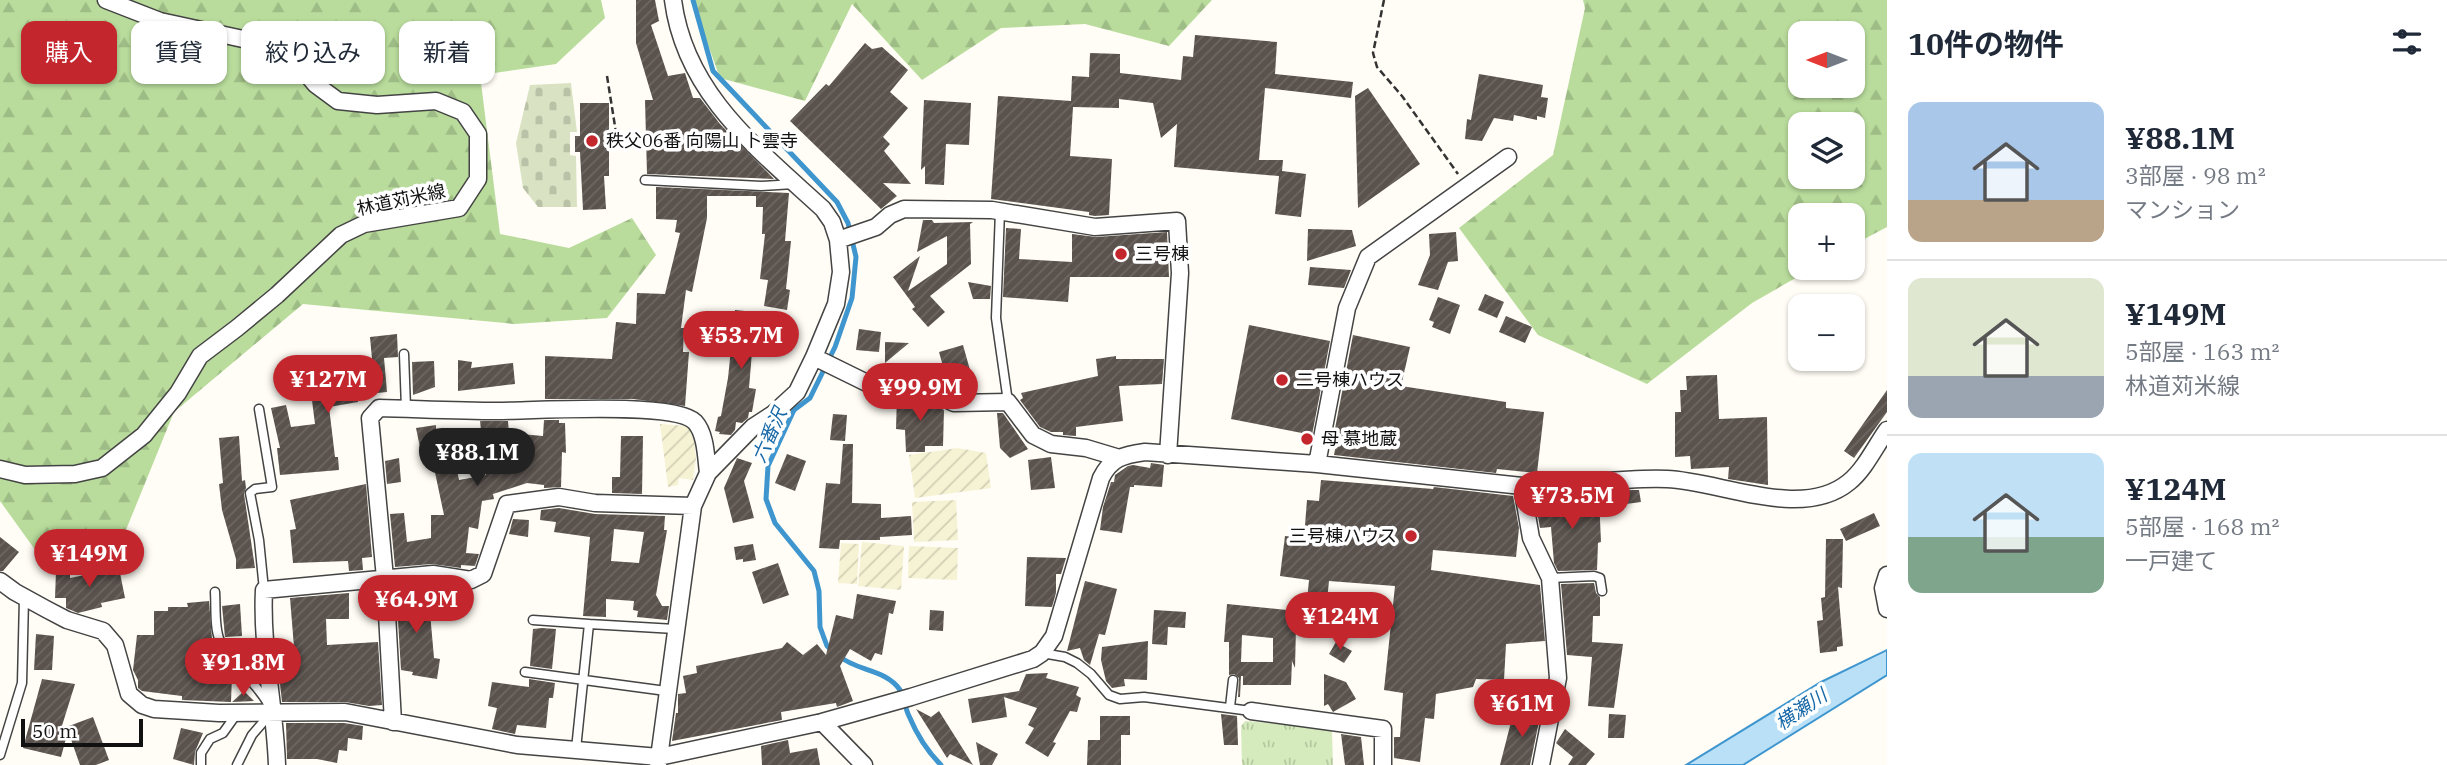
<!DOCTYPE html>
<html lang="ja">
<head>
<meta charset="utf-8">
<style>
  body { margin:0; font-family:"IBM Plex Serif","Noto Sans JP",serif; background:#f6f6f7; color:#1f2937; height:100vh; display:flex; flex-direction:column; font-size:26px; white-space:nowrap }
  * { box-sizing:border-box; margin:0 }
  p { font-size:23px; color:#747a83 }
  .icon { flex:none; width:38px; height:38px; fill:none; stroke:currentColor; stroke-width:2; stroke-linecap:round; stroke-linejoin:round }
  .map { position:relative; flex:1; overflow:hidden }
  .drawer { display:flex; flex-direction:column; background:#fff; width:560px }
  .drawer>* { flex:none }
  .guide { position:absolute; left:21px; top:21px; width:665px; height:63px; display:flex; gap:14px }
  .needle { width:46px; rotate:270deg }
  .tools { position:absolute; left:1788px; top:21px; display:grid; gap:14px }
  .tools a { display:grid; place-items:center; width:77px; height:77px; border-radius:14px; background:#fff; box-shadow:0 2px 5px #0004; font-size:35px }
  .scale { position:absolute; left:21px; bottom:18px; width:122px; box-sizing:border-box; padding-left:7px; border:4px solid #111; border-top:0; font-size:19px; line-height:24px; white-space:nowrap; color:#111; -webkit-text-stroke:5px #fff; paint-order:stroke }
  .price { position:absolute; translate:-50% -60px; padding:0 16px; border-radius:24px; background:#c4262e; color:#fff; font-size:23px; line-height:46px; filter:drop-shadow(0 2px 4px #0008) }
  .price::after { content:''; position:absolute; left:50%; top:42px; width:21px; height:16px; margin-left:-10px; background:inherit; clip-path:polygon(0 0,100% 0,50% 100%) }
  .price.current { background:#222; color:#fff }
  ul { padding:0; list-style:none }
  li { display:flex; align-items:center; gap:21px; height:175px; padding:0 21px }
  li+li { border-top:2px solid #e0e1e3 }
  li span { display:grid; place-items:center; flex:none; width:196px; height:140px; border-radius:14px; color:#555 }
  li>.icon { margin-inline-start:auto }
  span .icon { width:84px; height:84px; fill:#fffc; stroke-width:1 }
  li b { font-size:30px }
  h2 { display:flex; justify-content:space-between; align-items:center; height:84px; padding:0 21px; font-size:30px }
  .chip { padding:0 24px; border-radius:14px; background:#fff; box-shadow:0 2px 5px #0004; font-size:24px; line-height:63px }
  .chip.current { background:#c4262e; color:#fff }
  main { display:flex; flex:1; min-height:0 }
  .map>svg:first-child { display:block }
</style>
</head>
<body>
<main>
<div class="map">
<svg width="1887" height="765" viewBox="0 0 1887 765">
  <defs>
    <pattern id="farmland-furrows" width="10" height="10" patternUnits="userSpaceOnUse" patternTransform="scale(1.75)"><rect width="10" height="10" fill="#f6f3d4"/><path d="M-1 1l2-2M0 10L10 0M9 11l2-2" fill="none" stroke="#d2cfb5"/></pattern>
    <pattern id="forest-firs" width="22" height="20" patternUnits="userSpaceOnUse" patternTransform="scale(1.75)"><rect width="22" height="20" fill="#b9dc9c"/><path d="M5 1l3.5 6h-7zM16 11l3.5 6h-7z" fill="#9ebc85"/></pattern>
    <pattern id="cemetery-stones" width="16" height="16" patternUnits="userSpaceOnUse" patternTransform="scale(1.75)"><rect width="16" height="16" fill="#d9e3c4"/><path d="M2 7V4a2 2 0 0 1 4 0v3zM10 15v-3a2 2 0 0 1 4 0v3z" fill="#b9c2a7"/></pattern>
    <pattern id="park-tufts" width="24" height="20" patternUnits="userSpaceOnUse" patternTransform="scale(1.75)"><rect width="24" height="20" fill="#d5ebbd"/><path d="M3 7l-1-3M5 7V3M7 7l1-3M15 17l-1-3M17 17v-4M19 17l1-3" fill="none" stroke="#b6c8a1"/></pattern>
    <pattern id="building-hatch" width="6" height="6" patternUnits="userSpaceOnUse" patternTransform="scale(1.75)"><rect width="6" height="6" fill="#5a524d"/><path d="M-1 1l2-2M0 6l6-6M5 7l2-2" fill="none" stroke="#6d6662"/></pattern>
  </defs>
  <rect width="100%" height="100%" fill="#fffdf5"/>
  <path fill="url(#farmland-furrows)" d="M660,424l28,2 6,14 2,18 -3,22 -14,-2 -1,7 -10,2z
    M958,448l28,5 5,35 -76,10 -6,-43z
    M956,500l2,40 -44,2 -2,-40z
    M862,542l42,4 -3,44 -43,-4z
    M841,543l18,1 -2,40 -19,-1z
    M909,546l49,2 -1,32 -49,-2z"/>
  <path fill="url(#forest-firs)" fill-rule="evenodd" d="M0,0h601l4,18 -49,46 -76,11 20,159 69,14 63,-30 24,37 -49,63 -93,6 -211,-20 -129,108 -57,140 -76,6 -41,-57z
    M692,0h520l-43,46 -84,-22 -84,4 -79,52 -70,-76 -47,97 -85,-23z
    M1583,0h304v227l-34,18v-30h-52v53h12l-61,35 -105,81 -109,-49 -79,-107 94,-73 32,-147zM1853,33v53h-52v-53zM1853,124v53h-52v-53z"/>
  <path fill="url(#cemetery-stones)" d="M571,83l6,49h-7v23l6,1 1,51h-39l-15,-19 -7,-45 14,-58z"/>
  <path fill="url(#park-tufts)" d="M1245,721l82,7 5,4 1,33h-91l-1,-39z"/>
  <path fill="#b9e0f7" stroke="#3f96cf" stroke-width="2" d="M1887,650v25l-144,90h-57l135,-83z"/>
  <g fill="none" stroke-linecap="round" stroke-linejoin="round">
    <path stroke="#3f96cf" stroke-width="5" d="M693,0l20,71 124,131 11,21 8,34 -4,41 -17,49 -25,51 -16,12 -26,56 -2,33 9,24 39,48 5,20 1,36 7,19 5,4
      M839,656c17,15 47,13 61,34 4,7 5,18 9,26 8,19 17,34 32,49"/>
  </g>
  <path fill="url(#building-hatch)" fill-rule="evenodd" d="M636,0h19l4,21 -8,4 17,51 17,-3 8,25h7l20,26 54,55 -127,-5 -2,-74h8l-17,-57z
    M1195,35l82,7 -2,32 78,8 -2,16 -86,-10 -6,72h24l-1,11 24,3 -5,43 -26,-3 4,-38 -105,-9 3,-43 -16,14 -8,-35 -34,-4v9l-46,-1 -3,49 42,3 -3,56 -14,1 -6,-1v-3l-98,-13 7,-103 73,5 1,-25 17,1 1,-24 30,1v19l61,7 2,-24 10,1z
    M865,43l7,6 10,-2 26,23 -18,22 18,16 -25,29 7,7 -6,7 27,33 -28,-1 14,13 -16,13 -91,-88 36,-37 3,2z
    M1479,74l64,11 -2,12 7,1 -3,20 -8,-2v4l-23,-5 -1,6 -19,-3 -12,23 -17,-2 2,-20 4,1z
    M1368,88l52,76 -62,44 -3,-112z
    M924,100l47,3 -2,42 -23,-1 -2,41 -19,-1v-18l-4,4z
    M580,103h29v73h-5l2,33 -23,1 -3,-58h-5v-16h5z
    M656,187l133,6 -4,48h6l-5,48 4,1 -3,20 -23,-4 4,-26 -8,-1 5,-45h-3l1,-27h-7v-11h-49v22l-15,74 -6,-2 -5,38h3l-1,24h6l-4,54 -52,-7h-88v-43l67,3 4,-37 20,2 1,-31 28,1 15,-61 -5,-1 2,-12 -21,-1z
    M923,220h9l2,3 39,-1 -3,2 1,40 -41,32 15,16 -17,15 -16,-18 3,-2 -22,-30 27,-21 -12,35 39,-27v-28l-30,16z
    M1006,228l15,1 -2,30 53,3v-28l24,3 71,-5 2,45h-99l-2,25 -65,-5z
    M1308,229l44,1 4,16 -49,15z
    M1456,232l2,29 -10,1 -10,28 -20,-5 12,-30 -1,-21z
    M1310,267l41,3 -7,18 -36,-3z
    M968,282l23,4 -1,13h-17z
    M1485,294l19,8 -7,16 -19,-8z
    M1438,297l22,8 -10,29 -18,-7 2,-5 -5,-2z
    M735,310l29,3 -4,40 -8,-1 -3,36 7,1 -4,23h-3l-1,6 -6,5 -6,-1 -1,8 -4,5 -12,-1 1,-2 -5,-1 3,-14 3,-1 7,-38z
    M1506,316l26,11 -7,16 -26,-11z
    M1249,325l81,16 -18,94 -81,-16z
    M859,329l22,3 -2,20 -23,-2z
    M397,334l1,23 -14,1 3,34 -30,3 1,7 -29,5 6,50h3l1,13 -59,5 -3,-27h3l-9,-40 15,-3 5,22 24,-3 -5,-39 59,-8 -1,-7h5l-3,-33z
    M1353,335l57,12 -9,39 105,16v6l38,4 -7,61 -40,-4 -1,4 -162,-18 3,-16h-4z
    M885,342l24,1 -24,20z
    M963,345l7,25 -24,7 -7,-25z
    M1116,356v3h48l-2,25 -43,2 4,35 -47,6v9l-13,-1v-3h-12l-11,-5 -20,-27 3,-2 -2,-5 77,-17 -2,-17z
    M458,360l14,2 -1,6 42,-5 2,21 -57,7z
    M434,361l1,26 -22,8 -1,-33z
    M1717,375l2,44 48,-2 1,68 -40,-6 1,-12 -38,2 -1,-13 -15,1v-45h6l-1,-22h7l-1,-14z
    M1887,390v22l-33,46 -10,-7z
    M897,395h17l6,3v4h7l17,8 -1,36h-18v6h-19l-1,-22 -9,-1z
    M997,413h6l25,36 -18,9 -10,-10z
    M833,414l14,1 -2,26 -15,-1z
    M544,420h15v3h6l1,30 -4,-1 -1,35 -17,1v-3l-17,-2 -34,11 1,5 -12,2 -4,28 -9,-2 -3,26 13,1 -4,12 -14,-1v3l-29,-4 -37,3 -5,-53 14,-1 3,29 24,-4v-23h13l-11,-52 -3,1 -1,-8 -7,1 -6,-29 20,-3v12h12l6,34 3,-1 2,10 27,-5 -6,-54h28l1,12 34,3z
    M239,436l3,45 3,-1 1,8 -2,6 11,74 -19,1v-10l-14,-49 -3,-26 4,-1 -4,-45z
    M621,436h22l-1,58 -30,-1v-16h8z
    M843,444h10l-1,59 29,1v14l30,-2 1,19 -32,2v3h-40l-1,9 -20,-1 7,-65 14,1z
    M787,454l19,7 -11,30 -20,-8z
    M1051,457l4,31 -24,2 -3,-30z
    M399,458l2,24 -14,2 -2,-23z
    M737,458l15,5 -8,18 10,37 -21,5 -9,-35z
    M1151,463l13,2 -2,22 -28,-2v2h-4l-8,46 -22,-3 3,-23 8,-25h3l1,-7 13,-9 5,-1 17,3z
    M1321,480l112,9 1,-2 79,9 6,32 -3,29 -83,-7 -2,20 109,15 5,56 -39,3 -2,36 -28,-1 -3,8 -37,7 -2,25 -9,-1 -5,44 -26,-4v-21h6l3,-44 -19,-3 11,-104 -66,-5 -5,49 -28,-3 -1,41 -3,-7 -1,24h-48v-9h-2l-1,21h-2l1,-19 -5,-4 -5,1v-33h-5l3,-38 79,8 3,-32 -29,-4 5,-40 19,2 3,-38 12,1zM1242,635l31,3v24h-32z
    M366,484l6,73 -10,1 1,12 -14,1 -1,-10 -55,2 -3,-33 6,-1 -6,-29z
    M1627,490h12l2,12 -15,2z
    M1599,497l2,45 -3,1 -1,27 -39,1 -4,-8 -3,-36 -11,1 -5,-29z
    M559,508l36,6 70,2 -1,14h3l-11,65 6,11h7l-2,14 -30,-3 1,-6 -5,-1 1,-9 -28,-2v18l-23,-1 7,-79 -36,-5 2,-10 -16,-2 1,-10zM614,529l30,3 -5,31 -28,-2z
    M1874,513l6,13 -34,15 -6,-12z
    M513,519l16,1 -1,17 -19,-3z
    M0,537l19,15 -16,19h-3z
    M1826,539h17l-1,49 -4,-1 5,59 -6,1v4l-17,2 -3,-32 6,-1 -2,-22 4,-1z
    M753,544l3,16 -13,2v-3l-7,1 -2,-13z
    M1027,557l39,1 -5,16h-5v19l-4,14 -27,-1z
    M778,563l11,32 -26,9 -11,-32z
    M119,568l6,30 -24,5 1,4 -24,6 -12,-5v-10h-11l1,-27h14v7z
    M1085,581l32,8 -12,46 -6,-1 -9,31 -6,-5 -4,-12 -13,3z
    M1594,583l2,10 4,4v19h-7l-1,26 31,2 -9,64 -26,-2 4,-49 -25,-2 -6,-71z
    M416,586v15h13l5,57 6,1 -3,20 -25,-4 1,-3 -12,-2 -5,-82z
    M349,593v26h-23l1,26 51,-3 4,63 -13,1 -24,-4h-63l-6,-54 18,-1 -4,-49z
    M857,594l39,7 -3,13 -4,-1 -7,42 -7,-2 -4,8 -21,-12 -10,17 13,35 -16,6 -1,-4 -55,9 1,8 -110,21 4,-28h2v-19l8,-1 -3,-17 14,-3 -1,-7 86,-18 5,-6 16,13 14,-11 9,11 10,-40 17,4z
    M209,601l3,38 -14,2 -3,33 37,2 -1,26 -49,-2v-4l-40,-5 -4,-3v-8l-5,-10 4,-35h17v-24h14v-4h20l-1,-4z
    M240,604l2,32 -17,1 -3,-31z
    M930,610l14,1 -1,20 -14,-1z
    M1154,610l32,2 -1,16 -17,-1 -1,18 -15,-1z
    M542,628l14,1 -4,40 -22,-3 3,-37z
    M36,634l18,2 -2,34h-18z
    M1148,641l-1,39 -23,-1 1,7 -13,2 -6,-7 -5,-21 1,-13z
    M1336,642l16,9 -8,12 -15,-9z
    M1048,673l-2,5 33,9 -3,8 5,3 -4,14 -7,-1 -17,31 3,1 -8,14 -23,-14 9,-15 -6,-3 9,-17 -33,-11 3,20 -35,6 -4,-24 51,-8 7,-17z
    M1324,674l22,8 10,17 -23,13 -5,-8 -4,2z
    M42,679l33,5 -14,45 32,-12 16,43 -13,5h-16l-12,-34 -7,26 -38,-9z
    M529,679l26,4 -2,15h-4l-3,30 -29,-3 -2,9 -23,-5 5,-21 -9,-2 4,-24 37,5z
    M244,691l10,10 -22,1z
    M1528,705l14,2 -12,58h-30l11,-43 14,3z
    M916,709l15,8 8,-6 34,54 -23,-11 -3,4z
    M1221,714l16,2 1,29h-14z
    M1609,714l17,1 -2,23h-16z
    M1100,716h30v19h-9v30h-34l1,-25h12z
    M286,723h58l19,3 -1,14 -14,-2 -1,13 -8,-1 -2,13 -20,-4h-30z
    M181,728l22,5 -8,19 -1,13 -21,-6z
    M1565,729l30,25 -9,11h-18l5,-8 -17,-14z
    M1341,734l20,3 3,28h-19z
    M788,740l2,13 27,-5 3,17h-58l-1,-19z
    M976,742l22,12 -6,11h-12z"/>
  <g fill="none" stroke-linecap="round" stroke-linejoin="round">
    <g stroke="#444" stroke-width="11">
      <path id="lane" d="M645,180l116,6 33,-2
        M1000,211l-4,107 12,84
        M404,354l2,54
        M259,409l13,78 -17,2 -5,4 9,47 5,50
        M1550,578l44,-2 6,2 2,13
        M215,592c1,14 -1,36 5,49 11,23 34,39 47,61
        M533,620l56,4
        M1042,653l23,4 12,6 14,11 18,21 11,4 24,-2 107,14
        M525,672l141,19
        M1230,707l3,-27
        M576,749l13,-125 86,5
        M0,755l22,-72 2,-85
        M201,765v-12l9,-14 13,-6 15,-21
        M237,765l15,-30 20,-23"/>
    </g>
    <g stroke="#444" stroke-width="19">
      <path id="street" d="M838,240l38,-13 14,-12 14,-6 88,1 103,17 82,-6 3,52 -12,182
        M814,357l55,27 48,1 37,18 54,-1 25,33 18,9 35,4 30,9
        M1317,464l30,-156 21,-51 140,-100
        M0,469l25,6 50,-1 27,-6 42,-33 34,-42 22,-37 37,-28 40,-33 64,-60 23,-11 95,-16 19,-29v-45l-15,-22 -27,-11 -59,4 -39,-4 -23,-17 -20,-24 -52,-21 -83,-18 -54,-21
        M1522,486l9,52 19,40 8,100 -17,87
        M1887,575l-4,13 4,21
        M0,581l15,11 31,17 21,11 36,11 12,14 14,49 13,11 12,4 65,4 126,-1 172,33 142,12 163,-35 89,-25 122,-38 9,-6 12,-17 47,-158c10,-20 22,-23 44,-26l172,12 205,22c48,1 96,-9 145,-7 53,2 135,42 182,3 16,-13 26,-35 38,-52
        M1251,711l132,18v36
        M393,722l-8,-144 -15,-160 9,-10c40,1 79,3 119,3 33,0 177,-10 197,11 11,12 11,36 13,51
        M822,722l42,43
        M277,765c-2,-58 -16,-117 -13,-175l169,-16 38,6 12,-6 24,-70 52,-7 36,6 98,3
        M658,765l35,-259 15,-33 45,-46 20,-13 24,-22 17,-35 22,-53 5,-32 -3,-32 -6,-18 -9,-13c-65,-60 -138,-115 -150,-209"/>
    </g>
    <path stroke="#333" stroke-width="2.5" stroke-dasharray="7 3.5" stroke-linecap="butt" d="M1384,0l-11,53 4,14 25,29 56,78
      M607,76l11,69
      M609,145l30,1"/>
    <use href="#lane" stroke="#fff" stroke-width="8"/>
    <use href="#street" stroke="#fff" stroke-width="16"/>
  </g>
  <g fill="#c4262e" stroke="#fff" stroke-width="2.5">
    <circle cx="592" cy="141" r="7"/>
    <circle cx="1121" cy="254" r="7"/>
    <circle cx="1282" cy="380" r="7"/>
    <circle cx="1307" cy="439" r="7"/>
    <circle cx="1411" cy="536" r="7"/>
  </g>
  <g text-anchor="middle" stroke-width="7" stroke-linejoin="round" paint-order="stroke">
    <g font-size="18" fill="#111" stroke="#fff" text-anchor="start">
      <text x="606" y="147">秩父06番 向陽山 卜雲寺</text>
      <text x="1135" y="260">三号棟</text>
      <text x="1296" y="386">二号棟ハウス</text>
      <text x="1321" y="445">母 慕地蔵</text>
      <text x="1397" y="542" text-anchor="end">三号棟ハウス</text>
    </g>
    <g font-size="18" fill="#111" stroke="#fff">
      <text transform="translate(401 200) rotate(-12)" y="6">林道苅米線</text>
    </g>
    <g font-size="19" font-style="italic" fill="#1768a6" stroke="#fff">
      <text transform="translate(769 435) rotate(-66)" y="7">六番沢</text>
      <text transform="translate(1801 709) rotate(-34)" y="7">横瀬川</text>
    </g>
  </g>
</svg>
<div class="tools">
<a><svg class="needle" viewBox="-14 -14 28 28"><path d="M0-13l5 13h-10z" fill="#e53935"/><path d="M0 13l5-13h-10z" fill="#747a83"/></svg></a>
<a><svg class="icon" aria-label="layers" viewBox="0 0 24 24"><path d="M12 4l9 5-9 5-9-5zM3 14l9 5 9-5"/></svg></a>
<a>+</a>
<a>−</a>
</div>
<div class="scale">50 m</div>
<b class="price" style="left:741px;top:371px">¥53.7M</b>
<b class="price" style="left:328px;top:415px">¥127M</b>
<b class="price" style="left:920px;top:423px">¥99.9M</b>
<b class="price current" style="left:477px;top:488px">¥88.1M</b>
<b class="price" style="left:1572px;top:531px">¥73.5M</b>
<b class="price" style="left:89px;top:589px">¥149M</b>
<b class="price" style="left:416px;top:635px">¥64.9M</b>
<b class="price" style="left:1340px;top:652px">¥124M</b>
<b class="price" style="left:243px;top:698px">¥91.8M</b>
<b class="price" style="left:1522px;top:739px">¥61M</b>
<div class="guide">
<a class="chip current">購入</a>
<a class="chip">賃貸</a>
<a class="chip">絞り込み</a>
<a class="chip">新着</a>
</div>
</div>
<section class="drawer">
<h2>10件の物件<svg class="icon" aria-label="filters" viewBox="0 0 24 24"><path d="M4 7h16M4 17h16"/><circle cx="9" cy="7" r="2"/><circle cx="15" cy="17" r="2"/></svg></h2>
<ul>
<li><span style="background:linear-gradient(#a9c7e8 70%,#b9a48a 0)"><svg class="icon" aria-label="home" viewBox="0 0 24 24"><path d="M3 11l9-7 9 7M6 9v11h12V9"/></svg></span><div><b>¥88.1M</b><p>3部屋 · 98 m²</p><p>マンション</p></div></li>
<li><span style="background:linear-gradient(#dfe7d0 70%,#9aa5b1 0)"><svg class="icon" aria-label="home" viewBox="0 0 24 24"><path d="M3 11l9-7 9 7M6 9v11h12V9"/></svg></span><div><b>¥149M</b><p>5部屋 · 163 m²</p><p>林道苅米線</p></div></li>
<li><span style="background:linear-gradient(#bfe0f5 60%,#7fa58c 0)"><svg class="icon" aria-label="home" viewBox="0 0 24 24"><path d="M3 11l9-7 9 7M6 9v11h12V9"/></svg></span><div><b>¥124M</b><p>5部屋 · 168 m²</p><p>一戸建て</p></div></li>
</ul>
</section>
</main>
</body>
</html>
